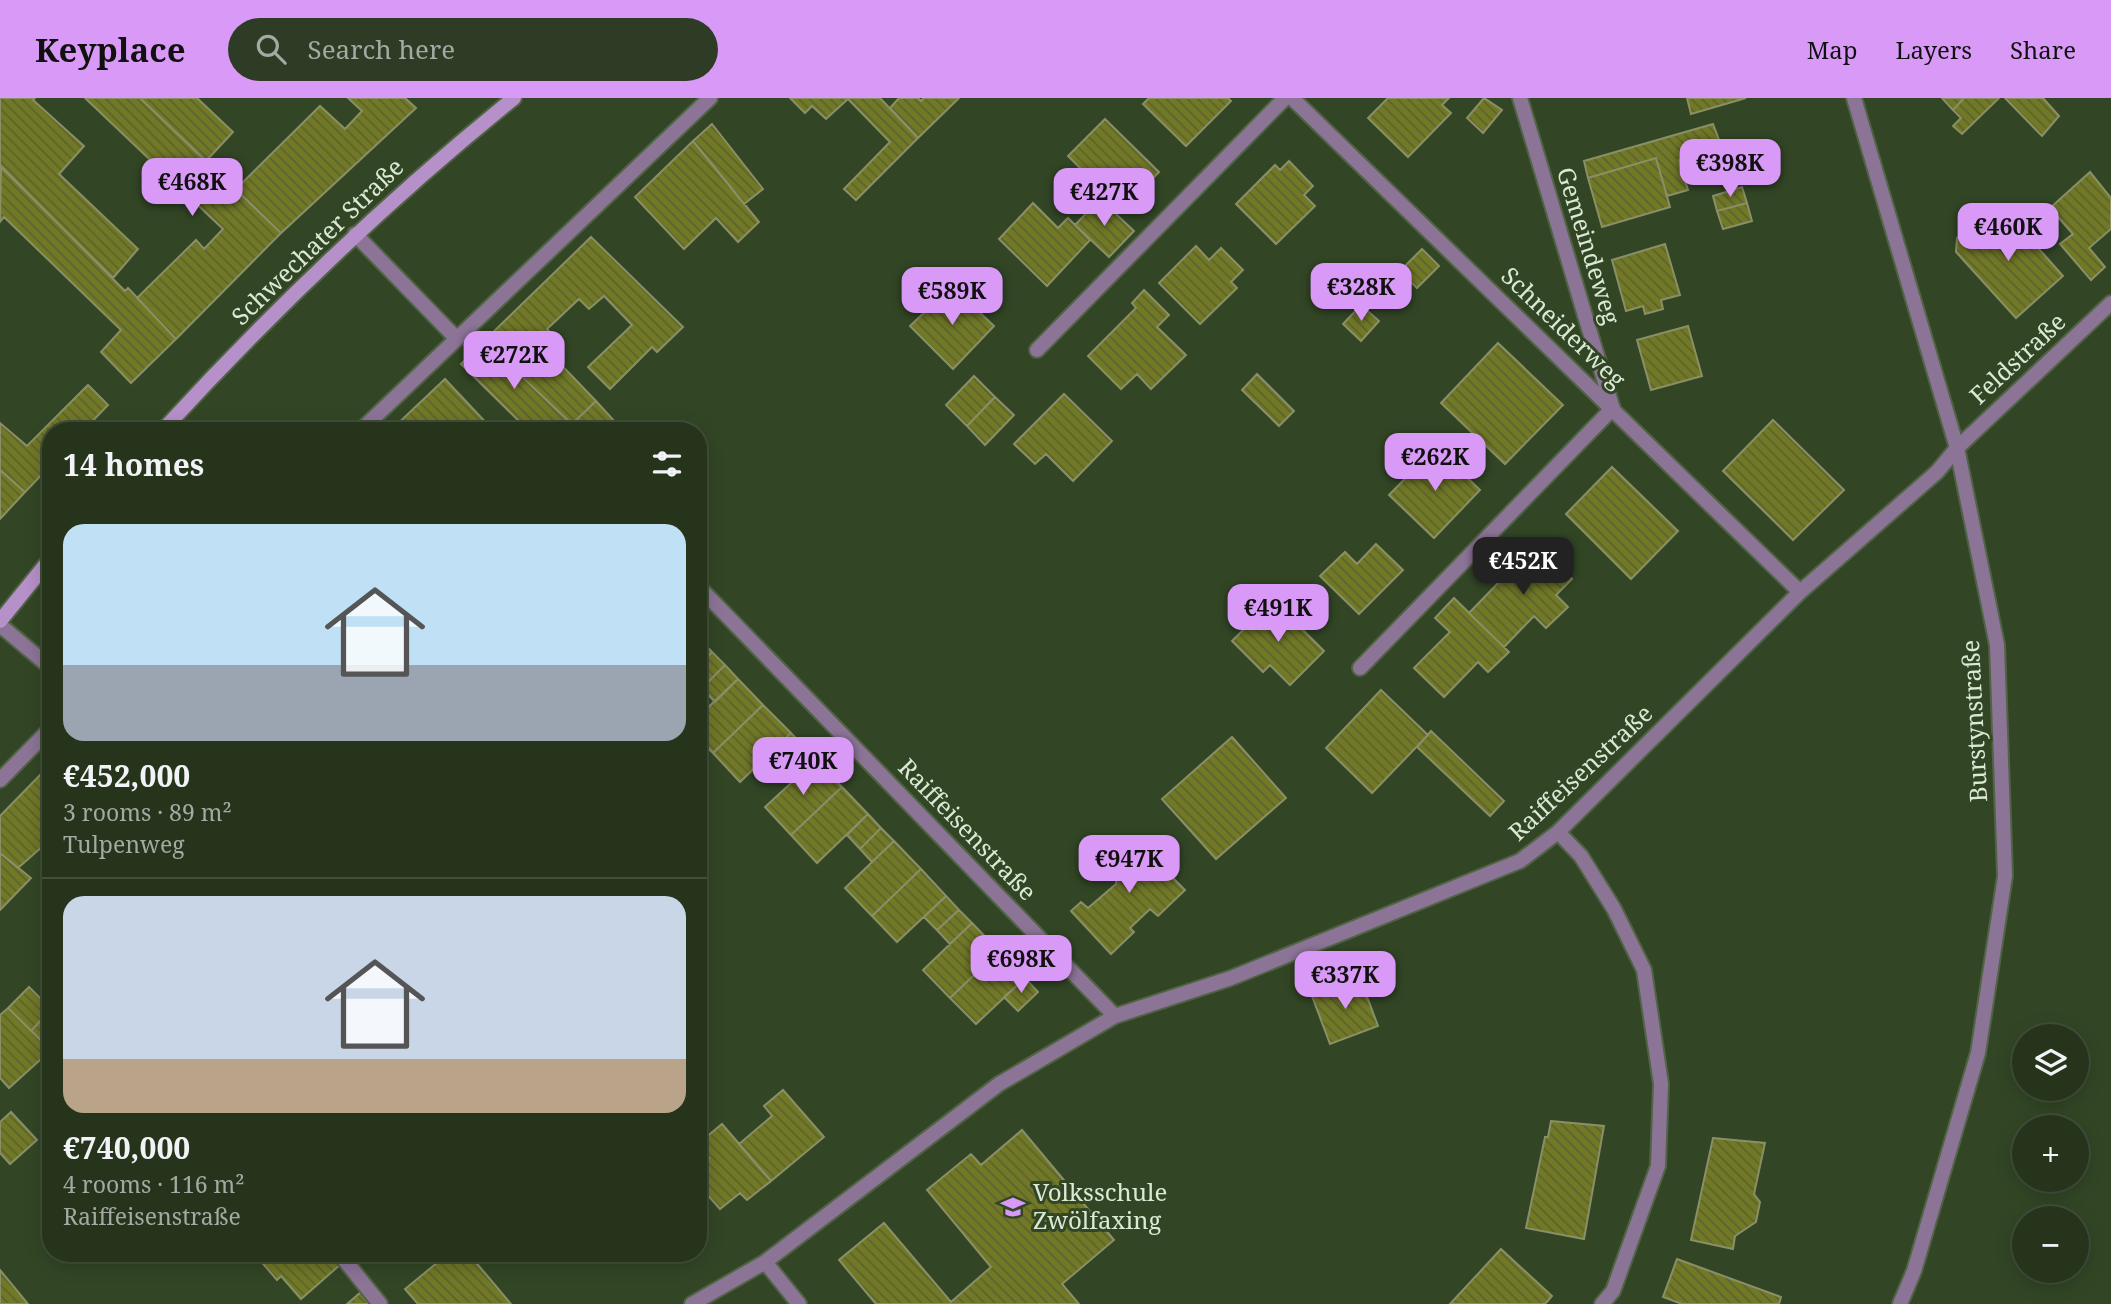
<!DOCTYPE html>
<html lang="en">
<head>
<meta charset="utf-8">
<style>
  body { margin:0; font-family:"Noto Serif",serif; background:#2e3c25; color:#f1f3f6; height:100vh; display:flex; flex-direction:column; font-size:26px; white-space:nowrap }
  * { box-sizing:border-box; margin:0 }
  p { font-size:23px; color:#a4aaa3 }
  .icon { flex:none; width:38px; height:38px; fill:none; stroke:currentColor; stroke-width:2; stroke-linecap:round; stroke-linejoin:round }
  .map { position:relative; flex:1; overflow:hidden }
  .sheet { position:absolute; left:42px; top:324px; width:665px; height:840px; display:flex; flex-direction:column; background:#26341c; border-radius:28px; box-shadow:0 4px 18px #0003,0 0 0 2px #424f3b }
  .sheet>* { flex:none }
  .buttons { position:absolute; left:2012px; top:926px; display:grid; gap:14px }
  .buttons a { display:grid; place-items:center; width:77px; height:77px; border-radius:50%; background:#26341c; box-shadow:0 4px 18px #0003,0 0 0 2px #424f3b; font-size:35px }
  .price { position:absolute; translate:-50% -60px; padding:0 16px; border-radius:14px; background:#d99af7; color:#111; font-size:23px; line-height:46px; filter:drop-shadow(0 2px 4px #0008) }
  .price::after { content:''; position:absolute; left:50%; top:42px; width:21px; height:16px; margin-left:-10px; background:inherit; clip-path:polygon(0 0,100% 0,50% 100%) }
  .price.selected { background:#222; color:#fff }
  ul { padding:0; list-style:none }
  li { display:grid; align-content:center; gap:14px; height:371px; padding:0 21px }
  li+li { border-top:2px solid #424f3b }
  li span { display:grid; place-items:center; height:217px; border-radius:21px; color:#555 }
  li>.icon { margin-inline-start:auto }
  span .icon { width:126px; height:126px; fill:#fffc; stroke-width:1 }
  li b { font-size:30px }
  h2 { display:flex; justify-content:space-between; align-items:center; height:84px; padding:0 21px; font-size:30px }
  header { display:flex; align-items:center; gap:42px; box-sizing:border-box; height:98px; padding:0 35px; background:#d99af7; color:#111 }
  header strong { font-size:33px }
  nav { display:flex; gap:38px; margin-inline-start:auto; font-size:24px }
  .search { width:490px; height:63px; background:#2e3c25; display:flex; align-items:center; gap:18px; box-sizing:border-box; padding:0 24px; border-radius:38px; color:#a4aaa3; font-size:26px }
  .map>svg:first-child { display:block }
</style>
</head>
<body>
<header>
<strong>Keyplace</strong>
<div class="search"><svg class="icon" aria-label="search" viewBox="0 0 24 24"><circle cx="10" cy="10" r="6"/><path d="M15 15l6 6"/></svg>Search here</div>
<nav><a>Map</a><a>Layers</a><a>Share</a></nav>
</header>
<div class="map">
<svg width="2111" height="1206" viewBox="0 0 2111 1206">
  <defs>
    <pattern id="building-back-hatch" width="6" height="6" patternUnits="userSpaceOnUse" patternTransform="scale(1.75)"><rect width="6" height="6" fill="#717925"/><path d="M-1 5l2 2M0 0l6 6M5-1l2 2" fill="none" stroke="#5c6231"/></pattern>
  </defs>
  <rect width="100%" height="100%" fill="#324625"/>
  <path fill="url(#building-back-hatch)" stroke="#8a8f66" stroke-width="2" d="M0,0h35l-2,2 51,46 -25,28 79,75 -25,29 -113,-112z
    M85,0h55l141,135 -105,106 -39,-41 59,-58 8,9 19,-20z
    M140,0h57l36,34 -27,29z
    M348,0h57l11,10 -135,125 -45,-44 84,-83 25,23 17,-18z
    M790,0h90l38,40 -62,62 -12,-11 46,-47 -42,-43 -22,20 -14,-13 -7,7z
    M899,0h19l3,3 3,-3h35l-41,40 -28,-30z
    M1149,0h79l3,3 -45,45 -43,-42z
    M1388,0h61l-7,7 9,8 -43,44 -40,-39z
    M1484,0l18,12 -19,23 -16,-15z
    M1687,0h59l-55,16z
    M1942,0h22l-11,12z
    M1964,0h35l-37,36 -9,-8 8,-8 -8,-8z
    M2005,0h38l16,18 -17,20z
    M1105,21l54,53 -37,38 -54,-54z
    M712,26l51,65 -19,15 -51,-63z
    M1713,26l8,21 -42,15 9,30 -21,6 -11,-38 -68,20 -4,-17z
    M693,43l66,81 -21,20 -22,-24 -32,31 -49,-52z
    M1656,60l14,49 -68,20 -14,-49z
    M1289,63l24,25 -9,9 11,11 -39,38 -40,-40 39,-39 5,5z
    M1,68l124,125 3,-3 48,51 -45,44 -30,-31 20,-22 -117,-113 -4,5z
    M2090,74l21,26v31l-22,19 16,19 -14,13 -31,-36 13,-10 -23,-26z
    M1742,89l5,16 -30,8 -4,-15z
    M1100,101l34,32 -25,26 -34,-32z
    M1033,105l25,25 10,-10 22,22 -43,46 -48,-47z
    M1747,105l5,18 -29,8 -6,-18z
    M2008,116l55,62 -47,42 -60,-66 1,-14 20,-20 13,13z
    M591,139l92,90 -26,25 -5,-5 -42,42 -22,-22 44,-42 -28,-29 -15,13 -10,-10 -32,30 9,10 -10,10 50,52 -24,23 -88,-83z
    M1665,146l15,51 -19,5 2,9 -18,5 -2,-8 -17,5 -14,-51z
    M1196,148l13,14 12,-12 22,22 -12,12 6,6 -37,36 -41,-41z
    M1422,151l17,17 -22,22 -17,-17z
    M952,188l42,40 -41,43 -43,-43z
    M1144,192l25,25 -12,12 29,28 -35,34 -14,-15 -16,15 -33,-33 48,-48 -4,-5z
    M1361,207l18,16 -18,20 -18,-17z
    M1688,228l14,50 -51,14 -14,-50z
    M484,243l88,83 7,6h-51l-67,-66z
    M1498,245l65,62 -58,59 -64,-61z
    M1257,276l37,37 -15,15 -37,-36z
    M974,278l21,21 -28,29 -21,-21z
    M445,281l48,51h-102z
    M88,287l20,20 -24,25h-33v35l-26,27 -25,-22v-47l27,23z
    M1064,296l48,47 -39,40 -27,-27 -11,10 -21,-20z
    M995,299l19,18 -29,30 -18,-19z
    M596,303l21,23 -6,6h-32l-7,-6z
    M1773,322l71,70 -51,50 -70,-69z
    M1436,349l44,43 -46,48 -45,-43z
    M1612,369l66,64 -47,48 -65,-65z
    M0,372l25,22 -25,27z
    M1376,446l27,26 -44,44 -39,-38 25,-24 12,12z
    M1535,447l37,34 -16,16 12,12 -22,21 -12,-12 -30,31 -35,-34z
    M1454,500l55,54 -21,20 -10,-10 -34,35 -30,-29 36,-36 -15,-14z
    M1273,502l51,51 -34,34 -20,-20 -7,7 -31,-31z
    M698,539l14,15 -14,14z
    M712,554l13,13 -23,23 -4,-4v-18z
    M725,567l13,14 -23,23 -13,-14z
    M738,581l25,26 -50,48 -15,-15v-21z
    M1381,592l47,45 -56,58 -46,-45z
    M763,607l28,28 -51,49 -27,-29z
    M1431,633l73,70 -14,15 -73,-69z
    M791,635l12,13 -24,23 -12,-12z
    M1232,639l54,61 -70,61 -54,-60z
    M803,648l13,14 -24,22 -13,-13z
    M816,662l26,27 -51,48 -26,-28z
    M46,671l5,5v65l-33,29 -18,-15v-37z
    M842,689l26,27 -51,49 -26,-28z
    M868,716l13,14 -21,21 -13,-14z
    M881,730l13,13 -22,21 -12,-13z
    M894,743l27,28 -49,47 -27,-28z
    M1121,744l18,18 16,-13 21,22 -6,6 15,15 -27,26 -8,-7 -20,19 4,4 -23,22 -40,-43 10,-9 7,6 28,-24v-5l-16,-17z
    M0,755l31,25 -31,32z
    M921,771l25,27 -49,46 -25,-26z
    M946,798l13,14 -22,20 -13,-13z
    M959,812l13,13 -22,21 -13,-14z
    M972,825l27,28 -49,47 -27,-28z
    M999,853l26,27 -49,46 -26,-26z
    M1025,880l13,14 -20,19 -14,-14z
    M1360,880l18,48 -48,18 -18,-48z
    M29,889l22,22 -20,22 -23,-23z
    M8,910l43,42 -42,38 -9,-10v-63z
    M47,916l4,5v31l-20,-19z
    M783,992l41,47 -53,44 -32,-37 33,-28 -8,-10z
    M11,1014l26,28 -27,24 -10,-11v-31z
    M1551,1023l53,5 -20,113 -58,-11 19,-91h3z
    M722,1026l49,57 -24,19 -7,-7 -20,16 -22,-25v-17l11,-9 -11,-14z
    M1022,1032l92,110 -52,44 17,20h-203l-37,-44 45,-37 67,79 40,-35 -64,-77 44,-36 10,11z
    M1713,1040l52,5 -11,51 6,8 -4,20 -21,14 -2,13 -42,-9z
    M1501,1151l51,47 -7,8h-95z
    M266,1155h65l10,11 -40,35 -20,-23 -4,4 -18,-21z
    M449,1155h19l43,51h-93l-13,-15z
    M1677,1161l104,38 -2,7h-97l-19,-7z
    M0,1172l28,34h-28z
    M361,1194l10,12h-24z"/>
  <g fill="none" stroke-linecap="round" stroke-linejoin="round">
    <g stroke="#516345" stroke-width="18">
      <path id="service" d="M339,1155l41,51"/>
    </g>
    <g stroke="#516345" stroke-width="18">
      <path id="minor" d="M1292,0l508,494
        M1520,0l92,308
        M1854,0l103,350 40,197 8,231 -27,177 -64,218 -14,33
        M355,136l102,105
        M1037,252l248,-252
        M361,332l349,-332
        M698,488l417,430
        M0,527l51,43
        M1360,570l253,-260
        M0,682l51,-52
        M1558,734l23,24 33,53 30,61 17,114 -3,82 -45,125 -11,13
        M765,1164l34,42
        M692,1206l73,-42 234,-178 116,-68 116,-38 289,-117 38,-29 242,-240 137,-120 20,-24 154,-145"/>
    </g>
    <g stroke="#516345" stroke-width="18">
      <path id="secondary" d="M163,332c109,-119 225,-230 351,-332
        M0,523l51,-63"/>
    </g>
    <use href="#service" stroke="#8c7497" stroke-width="14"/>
    <use href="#minor" stroke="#8c7497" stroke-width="14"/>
    <use href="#secondary" stroke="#b690c9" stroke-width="14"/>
  </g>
  <defs>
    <g id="school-bare" transform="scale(1.89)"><path d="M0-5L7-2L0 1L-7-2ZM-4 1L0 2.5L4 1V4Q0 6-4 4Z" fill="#d99af7" stroke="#324625" stroke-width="2.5" paint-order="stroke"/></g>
  </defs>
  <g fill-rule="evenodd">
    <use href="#school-bare" x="1013" y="1109"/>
  </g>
  <g text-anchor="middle" stroke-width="6" stroke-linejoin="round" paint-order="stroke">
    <g font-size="24" fill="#dce9d5" stroke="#324625">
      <text transform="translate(318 144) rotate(-44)" y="8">Schwechater Straße</text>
      <text transform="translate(1588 148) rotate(73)" y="8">Gemeindeweg</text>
      <text transform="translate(1563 230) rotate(44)" y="8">Schneiderweg</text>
      <text transform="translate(2018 261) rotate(-43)" y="8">Feldstraße</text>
      <text transform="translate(1975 623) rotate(-93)" y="8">Burstynstraße</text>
      <text transform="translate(1581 675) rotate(-43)" y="8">Raiffeisenstraße</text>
      <text transform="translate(967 732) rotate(46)" y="8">Raiffeisenstraße</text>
    </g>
    <g font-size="24" fill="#dce9d5" stroke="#324625" text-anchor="start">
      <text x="1033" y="1103">Volksschule<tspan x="1033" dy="28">Zwölfaxing</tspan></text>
    </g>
  </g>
</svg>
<div class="buttons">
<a><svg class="icon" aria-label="layers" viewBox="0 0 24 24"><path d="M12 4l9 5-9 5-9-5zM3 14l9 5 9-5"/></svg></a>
<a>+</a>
<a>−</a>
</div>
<b class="price" style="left:1730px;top:101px">€398K</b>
<b class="price" style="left:192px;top:120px">€468K</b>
<b class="price" style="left:1104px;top:130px">€427K</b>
<b class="price" style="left:2008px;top:165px">€460K</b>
<b class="price" style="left:1361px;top:225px">€328K</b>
<b class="price" style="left:952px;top:229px">€589K</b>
<b class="price" style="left:514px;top:293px">€272K</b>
<b class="price" style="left:1435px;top:395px">€262K</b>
<b class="price selected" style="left:1523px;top:499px">€452K</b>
<b class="price" style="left:1278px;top:546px">€491K</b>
<b class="price" style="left:803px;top:699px">€740K</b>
<b class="price" style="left:1129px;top:797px">€947K</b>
<b class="price" style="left:1021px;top:897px">€698K</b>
<b class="price" style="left:1345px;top:913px">€337K</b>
<section class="sheet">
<h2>14 homes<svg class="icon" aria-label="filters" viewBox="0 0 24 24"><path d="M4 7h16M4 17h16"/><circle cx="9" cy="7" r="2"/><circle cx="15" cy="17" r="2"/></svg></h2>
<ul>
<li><span style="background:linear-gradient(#bfe0f5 65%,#9aa5b1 0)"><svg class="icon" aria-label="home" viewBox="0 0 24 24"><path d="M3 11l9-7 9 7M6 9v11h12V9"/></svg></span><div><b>€452,000</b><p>3 rooms · 89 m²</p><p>Tulpenweg</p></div></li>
<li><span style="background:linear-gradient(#c9d6e8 75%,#b9a48a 0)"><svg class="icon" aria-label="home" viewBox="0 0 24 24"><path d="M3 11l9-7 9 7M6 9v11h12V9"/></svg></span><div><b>€740,000</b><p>4 rooms · 116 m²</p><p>Raiffeisenstraße</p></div></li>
</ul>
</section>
</div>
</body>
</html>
